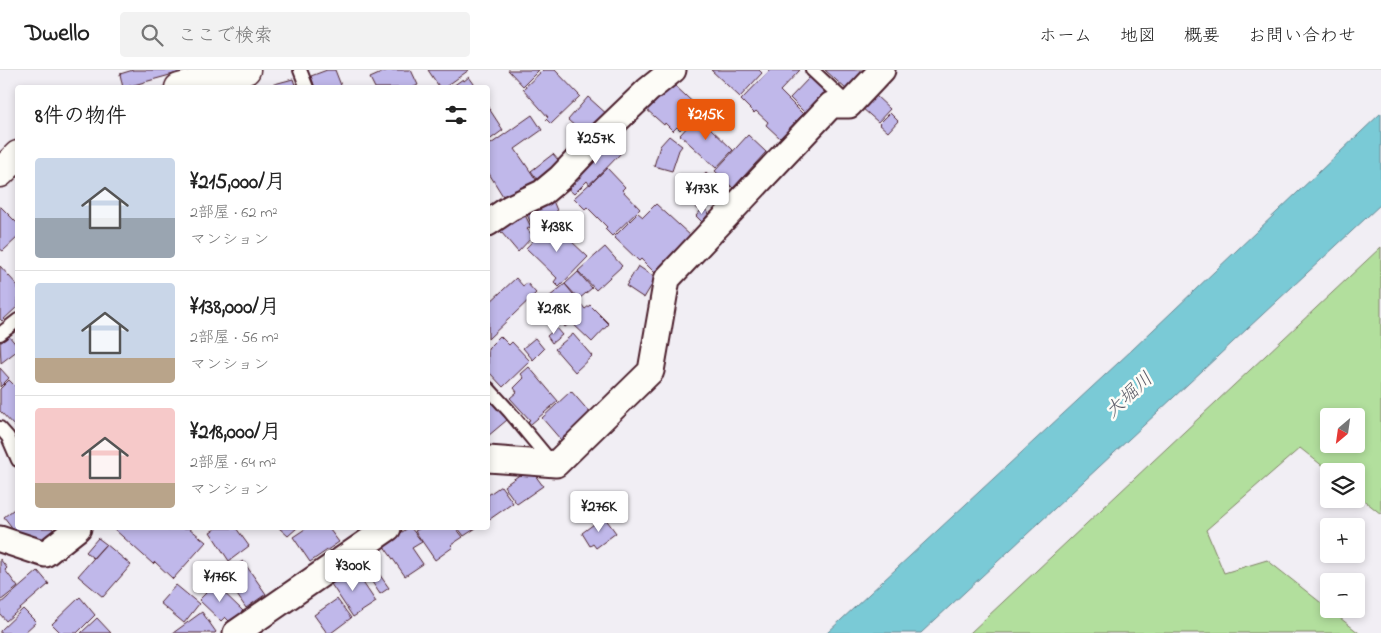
<!DOCTYPE html>
<html lang="ja">
<head>
<meta charset="utf-8">
<style>
  body { margin:0; font-family:"Indie Flower","Klee One",sans-serif; background:#f2f2f2; color:#222; height:100vh; display:flex; flex-direction:column; font-size:19px; white-space:nowrap }
  * { box-sizing:border-box; margin:0 }
  p { font-size:16px; color:#767676 }
  .icon { flex:none; width:28px; height:28px; fill:none; stroke:currentColor; stroke-width:2; stroke-linecap:round; stroke-linejoin:round }
  .map { position:relative; flex:1; overflow:hidden }
  .panel { position:absolute; left:15px; top:15px; width:475px; height:445px; display:flex; flex-direction:column; background:#fff; border-radius:5px; box-shadow:0 2px 8px #0003 }
  .panel>* { flex:none }
  .needle { width:32px; rotate:209deg }
  .tools { position:absolute; left:1320px; top:338px; display:grid; gap:10px }
  .tools a { display:grid; place-items:center; width:45px; height:45px; border-radius:5px; background:#fff; box-shadow:0 2px 8px #0003; font-size:25px }
  .price { position:absolute; translate:-50% -42px; padding:0 11px; border-radius:5px; background:#fff; color:#222; font-size:16px; line-height:32px; filter:drop-shadow(0 1px 2px #0008) }
  .price::after { content:''; position:absolute; left:50%; top:30px; width:15px; height:11px; margin-left:-8px; background:inherit; clip-path:polygon(0 0,100% 0,50% 100%) }
  .price.current { background:#ea580c; color:#fff }
  ul { padding:0; list-style:none }
  li { display:flex; align-items:center; gap:15px; height:125px; padding:0 20px }
  li+li { border-top:1px solid #e0e0e0 }
  li span { display:grid; place-items:center; flex:none; width:140px; height:100px; border-radius:5px; color:#555 }
  li>.icon { margin-inline-start:auto }
  span .icon { width:60px; height:60px; fill:#fffc; stroke-width:1 }
  li b { font-size:21px }
  h2 { display:flex; justify-content:space-between; align-items:center; height:60px; padding:0 20px; font-size:21px }
  header { display:flex; align-items:center; gap:30px; box-sizing:border-box; height:70px; padding:0 25px; background:#fff; border-bottom:1px solid #e0e0e0 }
  header strong { font-size:24px }
  nav { display:flex; gap:28px; margin-inline-start:auto; font-size:18px }
  .search { width:350px; height:45px; background:#f2f2f2; display:flex; align-items:center; gap:12px; box-sizing:border-box; padding:0 18px; border-radius:5px; color:#767676; font-size:19px }
  .map>svg:first-child { display:block }
</style>
</head>
<body>
<header>
<strong>Dwello</strong>
<div class="search"><svg class="icon" aria-label="search" viewBox="0 0 24 24"><circle cx="10" cy="10" r="6"/><path d="M15 15l6 6"/></svg>ここで検索</div>
<nav><a>ホーム</a><a>地図</a><a>概要</a><a>お問い合わせ</a></nav>
</header>
<div class="map">
<svg width="1381" height="563" viewBox="0 0 1381 563">
  <rect width="100%" height="100%" fill="#f1eef4"/>
  <filter id="ink" filterUnits="userSpaceOnUse"><feTurbulence type="fractalNoise" baseFrequency=".02" numOctaves="2"/><feDisplacementMap in="SourceGraphic" scale="10" xChannelSelector="R" yChannelSelector="G"/><feConvolveMatrix kernelMatrix="1 2 1 2 8 2 1 2 1" color-interpolation-filters="sRGB"/></filter>
  <g filter="url(#ink)">
    <path fill="#b2df9d" stroke="#7e7f64" fill-rule="evenodd" d="M1381,177v267l-25,-20v-23h-27l-29,-23 -94,82 18,43 43,-13 92,73h-389zM1329,346h27v28h-27z"/>
    <path fill="#7acad6" stroke="#678692" d="M1381,43v91l-460,429h-94l305,-283z"/>
    <path fill="#c0b8ea" stroke="#4a1f2b" d="M133,0h55l-65,18 -3,-14z
      M327,0h8l7,18h-27l-4,-12z
      M388,0h23l7,15 -6,3h-37l-5,-10z
      M428,0h41l-25,18h-4z
      M508,0h31l-16,16z
      M543,0h12l25,26 -29,28 -5,-5 2,-2 -25,-28z
      M711,0h48l3,3 -22,24z
      M770,0h30l-20,21 23,23 -23,24 -14,-13 2,-3 -12,-11 -2,2 -13,-13z
      M825,0h41l-19,20z
      M469,7l8,11h-27l13,-9 1,2z
      M810,7l18,16 -21,22 -17,-17z
      M293,9l3,9h-29v-2z
      M671,12l29,27 -20,21 -3,-3 -4,4 -8,-8 -1,2 -18,-16z
      M875,25l15,14 -12,13 -16,-14z
      M588,27l21,19 -26,24 -9,-8 3,-4 -9,-8z
      M488,37l15,23 -15,11z
      M890,43l8,8 -10,11 -9,-8z
      M699,44l12,11 -2,2 24,23 -17,18 -36,-33z
      M532,45l10,15 -27,19 24,35 -33,17 -18,-29v-26z
      M748,65l18,17 -33,36 -18,-17z
      M612,66l12,11 -2,3 1,1 -33,34 -3,-4 -13,13 -10,-9z
      M669,66l13,10 -3,4 -7,21 -18,-5 6,-20z
      M553,84l11,13 -23,17 -10,-13z
      M607,98l18,19 -3,3 18,19 -28,27 -7,-7 2,-2 -20,-20 -2,2 -11,-11z
      M706,103l14,13 -22,23 -13,-13z
      M552,128l6,15 -2,1 1,3 -24,11 -8,-18z
      M656,134l35,32 -36,37 -14,-14 -2,2 -25,-24 24,-24 5,4z
      M0,136l18,18v13l-15,14 -3,-2z
      M703,138l6,5 -7,9 -6,-6z
      M523,141l8,16 -4,2 6,7 -15,16 -22,-26z
      M551,152l37,35 -29,30 -5,-5 3,-4 -31,-30z
      M605,177l17,19 -26,24 -18,-19z
      M0,196l18,20v20l-16,15 -2,-2z
      M638,196l18,12 -12,20 -18,-12z
      M578,202l14,16 -13,11 -14,-15z
      M516,208l7,8 4,-3 9,10 -48,46v-35z
      M565,214l20,25 5,-4 19,19 -17,18 -21,-20 -6,5 -21,-26z
      M556,258l6,7 -10,8 -5,-7z
      M573,264l19,22 -17,16 -20,-23z
      M9,266l9,11v3l-17,13 -1,-20z
      M500,266l9,9 3,-3 18,19 -27,26 -15,-16v-23z
      M535,268l9,11 -11,11 -10,-12z
      M529,297l29,34 -27,23 -3,-3 2,-1 -20,-22 7,-6 -3,-4 10,-10 -3,-4z
      M0,298l9,10 -9,9z
      M9,310l9,9 -2,39 -16,-17v-22z
      M571,321l20,23 -30,26 -19,-22z
      M491,330l16,20 -19,16v-33z
      M525,401h7l11,15 -26,18 -13,-18z
      M501,416l12,17 -23,16 -2,-3v-21z
      M18,436v22h34l5,6 -23,10 -7,-10 -6,5 -17,-22z
      M605,448l11,15 -20,15 -3,-4 -3,2 -8,-13 16,-12 1,2z
      M113,458h52l3,3 4,-3h17l17,14 -33,37 -18,-17 -2,2z
      M217,458h19l13,18 -20,15 -19,-29z
      M279,458h18l-9,8z
      M304,458h29l-3,2 9,12 -29,20 -17,-25 12,-8z
      M408,458h3l11,14 -10,6 11,16 -18,12 -22,-31z
      M421,458h35l7,9 -12,8 2,2 -18,13 -20,-29z
      M458,458h18l-12,8z
      M98,468l8,6 -13,14 -7,-6z
      M106,474l25,21 -28,32 -25,-21z
      M0,489l7,9 -2,2 13,17 -18,14z
      M243,491l23,33 -20,14 -17,-25 -4,3 -6,-9z
      M352,496l24,36 -23,15 -22,-33 9,-6 -1,-3z
      M38,501l11,13 -43,37 -6,-7v-10z
      M377,501l12,17 -9,6 -12,-18z
      M212,511l31,30 -12,12 -6,-6 -4,4 -22,-21 7,-7 -3,-3z
      M176,515l23,19 -15,19 -24,-20z
      M80,527l15,18 -18,18h-16l-9,-9z
      M337,529l14,19 -20,15h-4l-13,-18z
      M23,539l13,13 -12,11h-24v-2z
      M202,542l14,20 -1,1h-42z
      M97,548l14,15h-30z"/>
    <g fill="none" stroke-linecap="round" stroke-linejoin="round">
      <g stroke="#4a1f2b" stroke-width="16">
        <path id="lane" d="M300,0l7,18
          M812,0l35,33
          M0,264l18,-14
          M488,318l21,23 43,52
          M0,358l8,9 10,23"/>
      </g>
      <g stroke="#4a1f2b" stroke-width="29">
        <path id="street" d="M488,153l22,-15 32,-15 18,-15 37,-39 51,-49 25,-20
          M488,389l68,5 95,-93 16,-92 164,-174h18l33,-35
          M0,469l45,15 33,-26
          M236,563l152,-105"/>
      </g>
      <g stroke="#4a1f2b" stroke-width="31">
        <path id="secondary" d="M179,18l67,-18
          M0,103l18,-18"/>
      </g>
      <use href="#lane" stroke="#fdfcf7" stroke-width="12"/>
      <use href="#street" stroke="#fdfcf7" stroke-width="25"/>
      <use href="#secondary" stroke="#fdfcf7" stroke-width="28"/>
    </g>
  </g>
  <g text-anchor="middle" stroke-width="5" stroke-linejoin="round" paint-order="stroke">
    <g font-size="19" font-style="italic" fill="#5b5b67" stroke="#fdfcf7">
      <text transform="translate(1128 324) rotate(-43)" y="7">大堀川</text>
    </g>
  </g>
</svg>
<div class="tools">
<a><svg class="needle" viewBox="-14 -14 28 28"><path d="M0-13l5 13h-10z" fill="#e53935"/><path d="M0 13l5-13h-10z" fill="#767676"/></svg></a>
<a><svg class="icon" aria-label="layers" viewBox="0 0 24 24"><path d="M12 4l9 5-9 5-9-5zM3 14l9 5 9-5"/></svg></a>
<a>+</a>
<a>−</a>
</div>
<b class="price current" style="left:706px;top:71px">¥215K</b>
<b class="price" style="left:596px;top:95px">¥257K</b>
<b class="price" style="left:702px;top:145px">¥173K</b>
<b class="price" style="left:557px;top:183px">¥138K</b>
<b class="price" style="left:554px;top:265px">¥218K</b>
<b class="price" style="left:599px;top:463px">¥276K</b>
<b class="price" style="left:353px;top:522px">¥300K</b>
<b class="price" style="left:220px;top:533px">¥176K</b>
<section class="panel">
<h2>8件の物件<svg class="icon" aria-label="filters" viewBox="0 0 24 24"><path d="M4 7h16M4 17h16"/><circle cx="9" cy="7" r="2"/><circle cx="15" cy="17" r="2"/></svg></h2>
<ul>
<li><span style="background:linear-gradient(#c9d6e8 60%,#9aa5b1 0)"><svg class="icon" aria-label="home" viewBox="0 0 24 24"><path d="M3 11l9-7 9 7M6 9v11h12V9"/></svg></span><div><b>¥215,000/月</b><p>2部屋 · 62 m²</p><p>マンション</p></div></li>
<li><span style="background:linear-gradient(#c9d6e8 75%,#b9a48a 0)"><svg class="icon" aria-label="home" viewBox="0 0 24 24"><path d="M3 11l9-7 9 7M6 9v11h12V9"/></svg></span><div><b>¥138,000/月</b><p>2部屋 · 56 m²</p><p>マンション</p></div></li>
<li><span style="background:linear-gradient(#f6c9c9 75%,#b9a48a 0)"><svg class="icon" aria-label="home" viewBox="0 0 24 24"><path d="M3 11l9-7 9 7M6 9v11h12V9"/></svg></span><div><b>¥218,000/月</b><p>2部屋 · 64 m²</p><p>マンション</p></div></li>
</ul>
</section>
</div>
</body>
</html>
